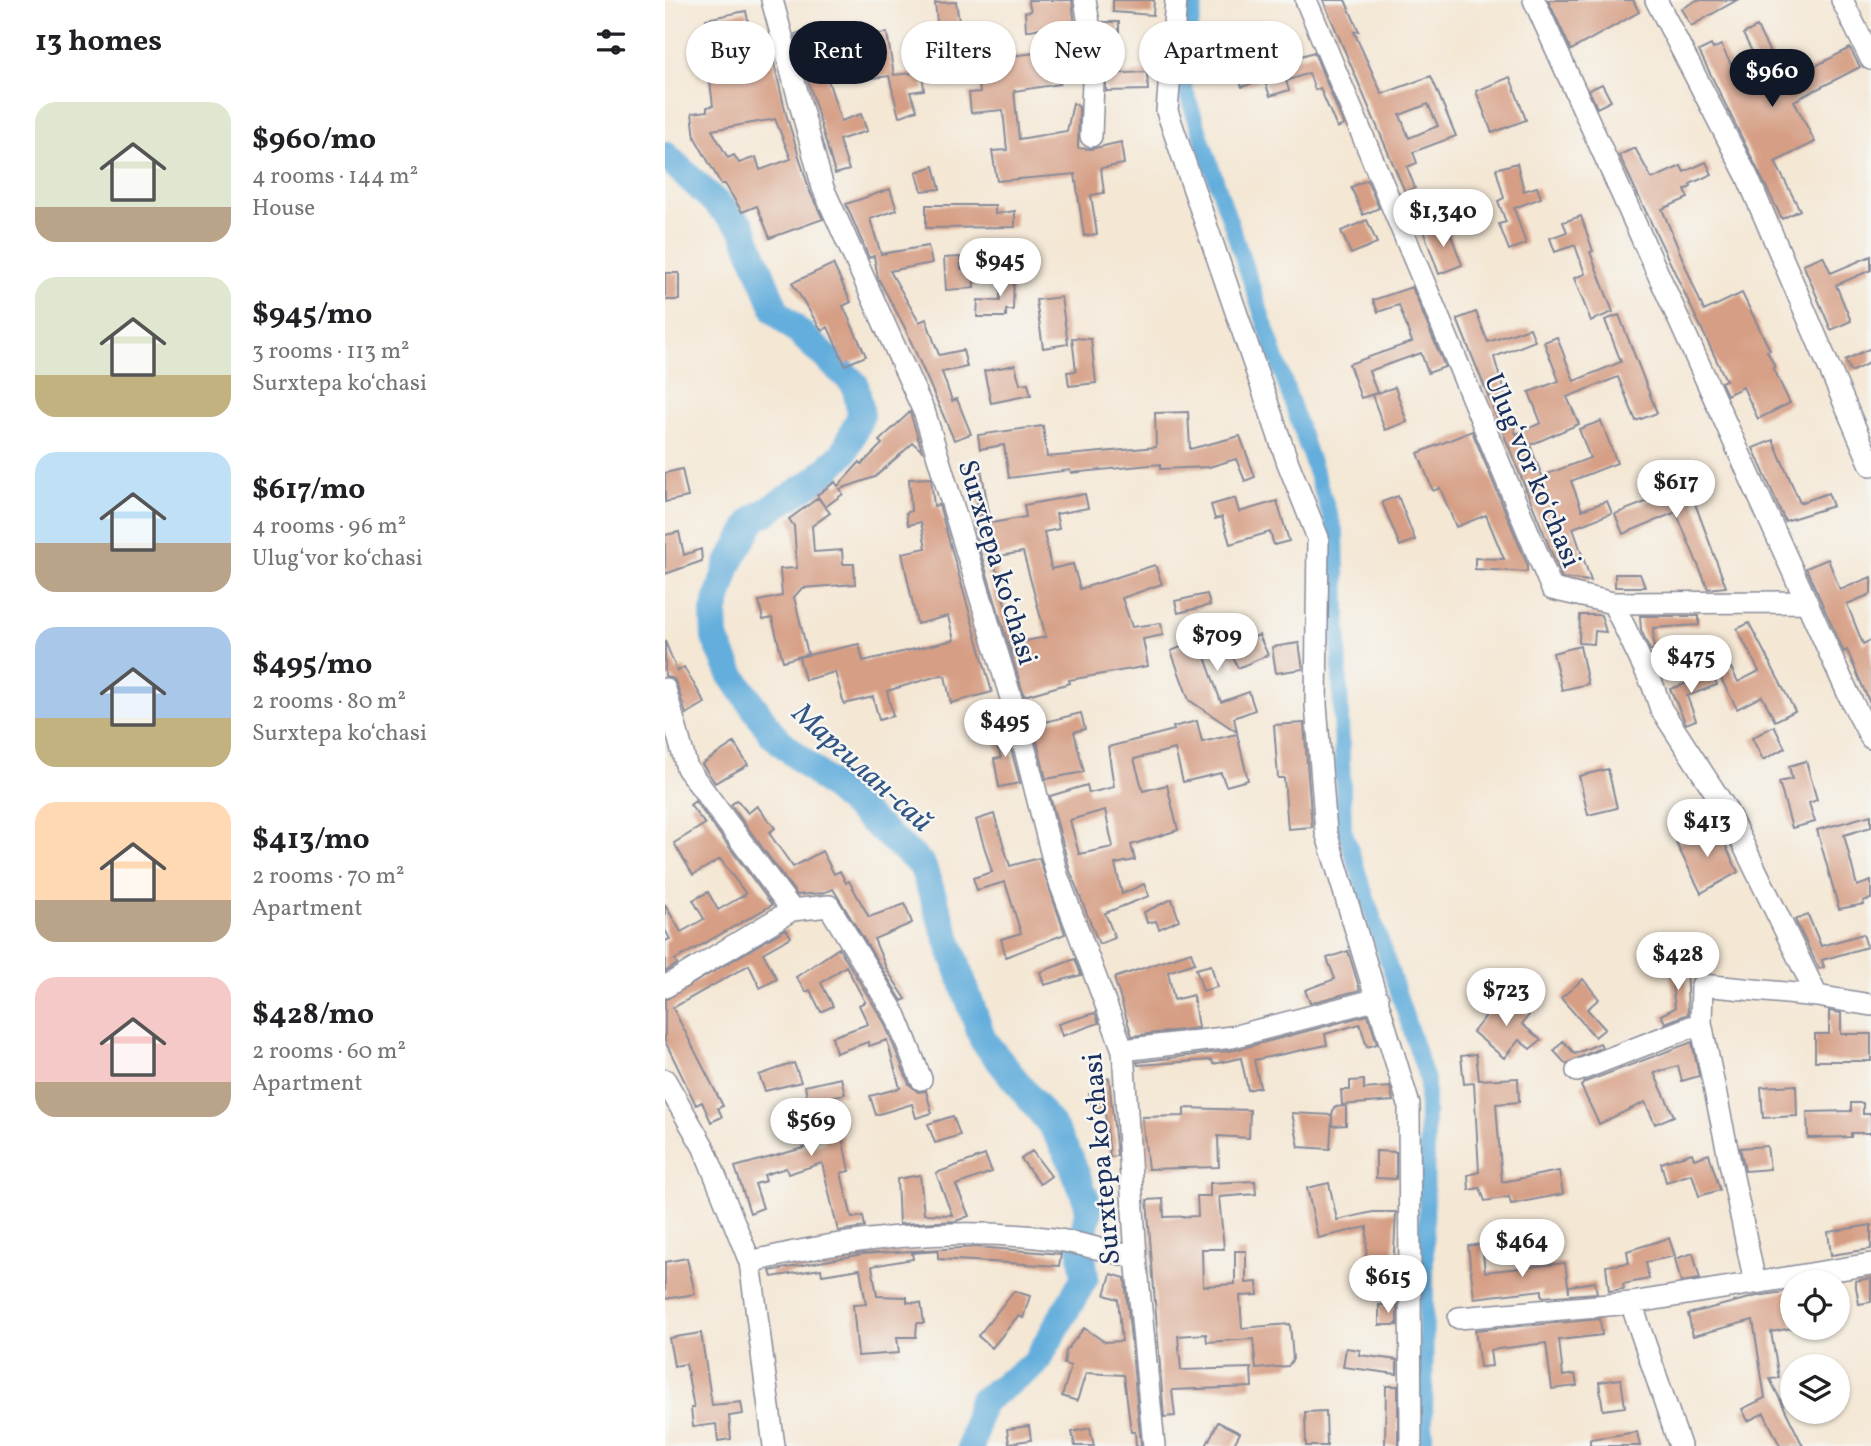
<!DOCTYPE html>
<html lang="en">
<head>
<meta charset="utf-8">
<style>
  body { margin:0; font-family:Vollkorn,serif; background:#f2f2f2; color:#202124; height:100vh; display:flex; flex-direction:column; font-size:26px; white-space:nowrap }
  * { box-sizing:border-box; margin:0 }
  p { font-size:23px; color:#757577 }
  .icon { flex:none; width:38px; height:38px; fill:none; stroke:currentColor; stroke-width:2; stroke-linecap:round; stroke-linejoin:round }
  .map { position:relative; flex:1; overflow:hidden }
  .panel { display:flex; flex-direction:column; background:#fff; width:665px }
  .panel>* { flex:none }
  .top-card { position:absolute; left:21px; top:21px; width:665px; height:63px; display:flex; gap:14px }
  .controls { position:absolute; left:1115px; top:1270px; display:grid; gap:14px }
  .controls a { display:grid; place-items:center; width:70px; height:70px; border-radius:50%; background:#fff; box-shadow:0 2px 5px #0004; font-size:35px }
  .price { position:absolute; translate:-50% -60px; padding:0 16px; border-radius:24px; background:#fff; color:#222; font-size:23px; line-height:46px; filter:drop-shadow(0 2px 4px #0008) }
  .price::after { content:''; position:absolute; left:50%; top:42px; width:21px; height:16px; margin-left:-10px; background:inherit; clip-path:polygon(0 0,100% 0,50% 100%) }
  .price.active { background:#111827; color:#fff }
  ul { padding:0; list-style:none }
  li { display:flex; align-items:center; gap:21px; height:175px; padding:0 35px }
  li span { display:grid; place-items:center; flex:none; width:196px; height:140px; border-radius:21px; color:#555 }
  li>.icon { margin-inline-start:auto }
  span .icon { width:84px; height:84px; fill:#fffc; stroke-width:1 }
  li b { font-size:30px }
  h2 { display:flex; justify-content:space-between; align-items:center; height:84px; padding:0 35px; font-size:30px }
  .chip { padding:0 24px; border-radius:32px; background:#fff; box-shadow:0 2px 5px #0004; font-size:24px; line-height:63px }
  .chip.active { background:#111827; color:#fff }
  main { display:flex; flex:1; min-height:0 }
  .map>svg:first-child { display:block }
</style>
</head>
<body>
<main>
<section class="panel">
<h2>13 homes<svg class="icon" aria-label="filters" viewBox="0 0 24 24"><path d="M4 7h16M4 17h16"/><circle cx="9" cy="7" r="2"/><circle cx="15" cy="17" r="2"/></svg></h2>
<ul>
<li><span style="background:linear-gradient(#dfe7d0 75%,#b9a48a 0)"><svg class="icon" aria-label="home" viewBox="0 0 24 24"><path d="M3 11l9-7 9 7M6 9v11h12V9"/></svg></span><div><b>$960/mo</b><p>4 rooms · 144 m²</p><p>House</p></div></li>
<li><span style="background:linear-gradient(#dfe7d0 70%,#c2b280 0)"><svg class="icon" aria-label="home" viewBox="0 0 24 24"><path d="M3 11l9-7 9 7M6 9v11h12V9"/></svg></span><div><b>$945/mo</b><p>3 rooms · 113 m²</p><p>Surxtepa koʻchasi</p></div></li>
<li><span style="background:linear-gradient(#bfe0f5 65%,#b9a48a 0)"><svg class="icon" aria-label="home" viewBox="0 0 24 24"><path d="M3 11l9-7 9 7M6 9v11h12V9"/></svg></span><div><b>$617/mo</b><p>4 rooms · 96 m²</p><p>Ulugʻvor koʻchasi</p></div></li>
<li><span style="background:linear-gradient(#a9c7e8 65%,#c2b280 0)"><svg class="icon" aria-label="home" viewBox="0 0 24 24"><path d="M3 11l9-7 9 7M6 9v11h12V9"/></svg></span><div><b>$495/mo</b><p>2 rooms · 80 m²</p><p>Surxtepa koʻchasi</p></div></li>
<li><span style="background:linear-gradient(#ffd9b3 70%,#b9a48a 0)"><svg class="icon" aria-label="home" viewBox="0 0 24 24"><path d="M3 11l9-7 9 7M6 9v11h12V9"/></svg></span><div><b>$413/mo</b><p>2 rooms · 70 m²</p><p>Apartment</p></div></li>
<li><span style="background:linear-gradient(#f6c9c9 75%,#b9a48a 0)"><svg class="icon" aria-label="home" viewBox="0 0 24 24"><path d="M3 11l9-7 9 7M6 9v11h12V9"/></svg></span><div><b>$428/mo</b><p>2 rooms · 60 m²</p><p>Apartment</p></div></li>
</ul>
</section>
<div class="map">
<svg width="1206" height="1446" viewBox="0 0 1206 1446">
  <rect width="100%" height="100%" fill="#f6f6f2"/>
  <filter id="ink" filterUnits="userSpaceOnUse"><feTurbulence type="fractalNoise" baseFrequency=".0143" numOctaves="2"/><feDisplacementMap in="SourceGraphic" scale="14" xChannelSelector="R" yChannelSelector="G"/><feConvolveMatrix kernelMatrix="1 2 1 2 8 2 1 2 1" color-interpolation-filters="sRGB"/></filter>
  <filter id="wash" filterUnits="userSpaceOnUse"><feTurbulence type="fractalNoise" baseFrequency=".00686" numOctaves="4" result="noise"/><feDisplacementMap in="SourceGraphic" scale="28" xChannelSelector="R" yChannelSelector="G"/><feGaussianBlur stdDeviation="1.57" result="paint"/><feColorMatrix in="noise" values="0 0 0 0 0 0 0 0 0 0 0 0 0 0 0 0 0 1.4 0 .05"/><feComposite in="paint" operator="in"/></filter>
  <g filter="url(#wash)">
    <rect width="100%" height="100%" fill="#f4e7d4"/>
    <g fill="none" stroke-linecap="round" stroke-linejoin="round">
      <path stroke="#63aedc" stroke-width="16" d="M531,0l-15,77 155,456 8,296 83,251 -2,366"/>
      <path stroke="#63aedc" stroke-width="28" d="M0,155l77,72 34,84 79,73 6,31 -17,38 -28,27 -63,40 -25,45 -14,47 1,26 16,36 42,61 149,130 61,175 69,86 18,32 19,49 -8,39 4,31 -50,87 -54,38 -10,44"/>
    </g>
    <g id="blocks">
      <path fill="#d69e84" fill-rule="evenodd" d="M363,0h44l8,67 -22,8 2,9 -46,7 5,48 48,-8 6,-28 6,4 -1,41 13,1 30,-7 3,22 -23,4 3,25 -13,2 6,39 -13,2 -9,-62 -78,7 -5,-30 15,-1 -4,-40 -32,3 -2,-20 11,-1 -3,-24 35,-4 -1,-8 24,-3v7l40,-9 -6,-29 -43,9 -1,-19 6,-1z
        M448,0h41l-1,15 -40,-3z
        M658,0h22l14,31 -5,1 28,62 49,-18 25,60 -43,16 4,11 -10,4 8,21 -10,4zM763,104l10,22 -29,12 -9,-23z
        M883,0h85l6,12 -68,38z
        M1032,0h40l-46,26 -10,-17z
        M291,2l4,26 -22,3 -3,-28z
        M81,11l5,24 16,-2 19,81 24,78 13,27 -53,19 -13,-32 -15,6 -17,-28h-4l-26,-46 -3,-25 15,-2v-4l6,-1 -8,-66h5l-4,-21zM110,119l16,40 -31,11 -4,-13 -17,6 -5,-8 -6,3 -16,-28z
        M437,22h17v16l-14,1z
        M1092,27l28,55 65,-34 10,19 -66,34 21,41 -40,20 25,48 -18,9 -83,-168 12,-6 2,4 8,-4 21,41 22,-11 -21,-41z
        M138,31l11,24 6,-1 21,67 20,-7 6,17 -28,9 10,30 -14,4 -40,-140z
        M222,33l7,42 28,-3 2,18 -14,2 7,18 -18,7 -10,-41 -23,3 -6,-43z
        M649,52l30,73 -7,3 -17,-40 -5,2 -6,-17 -23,8 3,9 -19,6 -6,-17 -22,8 -4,-11z
        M482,72l1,18 -42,1v-17z
        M845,77l16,43 -34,13 -16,-42z
        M937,84l9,17 -14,7 -8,-18z
        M970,148l17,31 29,-13 3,6 22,-10 6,12 -22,10 1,3 -6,3 3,8 -26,11 42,102 38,-18 28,57 -3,1 8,16 -2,1 17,35 -32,16 -15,-32 -16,8 -6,-13 5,-2 -3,-6 -104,-219z
        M852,163l7,28 13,-4 4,11 -27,10 12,36 -17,6 -10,-26 7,-2 -8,-21 6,-3 -8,-29z
        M269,166l6,23 -18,2 -6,-19z
        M702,180l12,28 -16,7 -12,-28z
        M225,189l7,21 -27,9 11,35 47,-8 4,17 -42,8 29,51 7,-3 13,36 24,-5 4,17 -25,5 10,29 5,-2 14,35 -17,6 -50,-114 -26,-48 -4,-22 -5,2 -23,-54z
        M261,205h69v9l20,-3v16l-89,1z
        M916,216l12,35 -3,1 23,60 -22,9 -17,-43 11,-4 -10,-29 -20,7 -5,-14 17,-6 -4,-10z
        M702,220l10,23 -26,11 -10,-23z
        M782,224l15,41 -23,9 -15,-41z
        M1158,256l8,17 40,-17v14l-35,15 15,36 -20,9 -28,-66z
        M295,257l1,12 12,-1 1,20 -28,2 -2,-32z
        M168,264l18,38 -8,4 23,50 -21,9 -17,-38 -6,4 -30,-48z
        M335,268l14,1 -1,41h-7v7h-29l1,-17 22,1z
        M0,273h14v27h-14z
        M747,287l33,80 -17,6 -7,-20 -52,18 8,22 -16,5 -12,-34 63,-22 -13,-37 -21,7 -5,-12z
        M396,297l7,47 -25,4 -7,-48z
        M811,312l12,30 42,-14 5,13 -41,16 22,77 25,-11 -12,-31 30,-11 -15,-39 13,-5 17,44 47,-19 -16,-42 14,-5 38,98 -21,8 -18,-44 -51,20 12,27 -49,21 12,31 48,-18 -11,-29 22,-8 16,42 -46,18 11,29 25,-9 5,12 -39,15 18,53 -29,-3 -105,-259z
        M407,338l19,1 5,44 -27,3 -2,-14 9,-1z
        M1206,348v14l-20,10 -6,-12z
        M350,365l5,19 8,-1 3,12 -40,8 -7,-32z
        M730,387l12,35 -22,8 -13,-35z
        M245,412l12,39 -9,-8 -38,34 -35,12 3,5 -18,13 -8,-12 18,-13 3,4 22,-24 2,2 20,-20 -3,-3z
        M523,412l2,37 50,-13 15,41 -10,4 -9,-22 -27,8 -49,2v-5l-89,9 -1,-3 -61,8 -5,-33 -24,4 -2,-14 65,-9 4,31 109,-10 -1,-34z
        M807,431l55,133v8l-52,-3v-11l29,1 -18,-44 -30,12 -16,-39 -7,3 -15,-38z
        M1108,440l27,63 28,-10 5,13 -48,15 -32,-73z
        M315,463l11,60 35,-6 -2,-12 61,-11 3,14 -32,6 3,15 -15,3 7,37 22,-5 7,25 75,-24 7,19 -40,14 10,29 29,-4 2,12 -20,4 5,27 -79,14 1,3 -46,13 -47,-155 -4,-22 9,-4 -18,-48zM358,552l23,85 -26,5 -3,-12 -5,1 -19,-74z
        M1016,466l9,24 36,97 -18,2 -32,-77 -53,22 -8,-20 41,-16 -7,-19z
        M17,469l6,28 -23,5v-29z
        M266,478l3,28 5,-1 53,187 -41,11 -6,-27 -4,-1 -54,16 6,25 -14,4 -6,-23 -29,7 -9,-32 -30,8 -6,-23 60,-13 4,17 91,-21 -6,-24 -31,8 -15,-71 24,-5 -5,-26 -13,3 -2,-12 5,-2 -2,-32z
        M733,496l17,44 -15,6 -18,-44z
        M153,498l12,15 -18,13 2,26 28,-2 1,14h11l1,20 -53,4 -8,9 14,57 -25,7 -11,-43 -9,2 -4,-19 23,-5 -2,-27 17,-1 -3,-42 -5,-7z
        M570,498l4,14 38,-11 12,40 -15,4 -4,-13 -40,12 -8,-27 -7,2 -4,-14z
        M14,532l5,23 17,-6 1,12 -37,13v-39z
        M1163,559l12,31 31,-13v17l-24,10 16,40 8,-4v66l-24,-56 -3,2 -38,-84z
        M950,574h25l5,13h-30z
        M542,594l3,11 -32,8 -3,-12z
        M915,615h21l5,17 -11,-1 -1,13 -15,-1z
        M975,616h59v9l-46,3 1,22h-4l-9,-20z
        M1084,623l46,88 -20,10 -13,-25 -25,13 -18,-34 12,-7 7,14 21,-11 -22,-42z
        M567,626l8,17 19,-8 9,20 -30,13 -10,-21 -23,10 16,45 28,-10 6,18 -21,8 3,14 -48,-32 -18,-49z
        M0,641l12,30 7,-4 21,36 -19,11 -9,-29 -3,-6 -9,-3z
        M634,643l4,26 -27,4 -4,-26z
        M915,646l8,38 -26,6 -9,-37z
        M1048,674l4,11 -30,11 9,24 -10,4 -16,-35z
        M416,713l4,16 -11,3 10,40 -38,7 -13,-54z
        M532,721l5,21 35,-8 11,46 -22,6 -5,-13 -38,9 -8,-33 -41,10 9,32 24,-6 11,45 -47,15 4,15 -20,4 7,30 22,-10 5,12 -44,17 10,25 -16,6 -29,-73 -20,-75 37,-11 2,8 25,-6 -6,-40 66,-17 -1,-3zM440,810l8,37 -34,7 -9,-34z
        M639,723l8,104 -24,2 -4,-51h-6l-4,-53z
        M340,726l15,57 -21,4 -5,-28 7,-1 -10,-27z
        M1109,726l11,22 -22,12 -11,-22z
        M69,743l14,22 -33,18 -13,-19z
        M1141,761l11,39 -8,3 6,19 -23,6 -13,-46 13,-3 -3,-13z
        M943,769l9,39 -29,7 -9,-39z
        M72,800l11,13 9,-7 18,22 -6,5 24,34 29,-16 12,23 6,-3 6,12 3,-2 20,36 36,-13 7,19 -38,16 13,31 19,29 -4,2 -69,-112 -10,4 -26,2 -66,-90z
        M30,801l77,104 -97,55 2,4 -12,8v-31l5,-2 -5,-9v-25l16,27 23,-13 -11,-19 15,-8 10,18 28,-16 -26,-35 -27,16 -19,-32 31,-19 -15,-19z
        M329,814l16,52 29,-8 26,76 -59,23 -5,-18 20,-6 -16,-51 -28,8 -4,-12 19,-6 -16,-52z
        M1206,815v12l-27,8 13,51 14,-5v18l-8,2 1,3 -25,5 -22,-79z
        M1047,827l7,17 5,-2 14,30 -37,21 -25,-50z
        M507,899l7,21 -20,9 -3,-8 -9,2 -3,-11z
        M1143,915l13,31 42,-12 4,13 -45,13 2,7 -5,2 -24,-49z
        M121,929l5,8 -28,16 14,26 -17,9 -11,-23 -76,43 50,98 -5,2 4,9 -11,5 -9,-20 -6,3 -31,-64v-41z
        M174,948l45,74 25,62 9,8 8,-1 6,22 -16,5 -4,-14 -36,11 -6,-19 30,-8 -13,-48 -18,6 -1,-4 -32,11 -4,-16 36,-13 -9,-19 6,-3 -19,-36 -25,17 12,23 -12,6 -11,-22 -4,2 -10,-15z
        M683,951l12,39 -50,13 -5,-13 30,-11 -8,-21z
        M526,952l4,11 -27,9 6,28 19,-5 5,33 -66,8 -18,-58z
        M410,959l6,16 -37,10 -4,-13z
        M1021,961l2,53 -23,9 -4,-8 14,-7 -6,-45z
        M546,965l6,22 -14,4 -7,-22z
        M918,979l16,20 -12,10 18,20 -10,8 -34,-39z
        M844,998l20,17 -7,9 19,16 -11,9 -11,-9 -15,18 -31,-26 23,-29 5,4z
        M1164,1011l12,2v21h30v27h-56v-27h14z
        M430,1013l4,10 -37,13 -4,-12z
        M703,1015l9,29 -10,3 -7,-23 -35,10 2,11 -73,15 6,27 -12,3 -7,-32 -28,6 -1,-4 -74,5 -1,-3 98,-12z
        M898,1041l12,13 25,-11 2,4 -36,17 -12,-13z
        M1027,1042l7,34 -17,5 -4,-15 -24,7 20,43 -19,8 -10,-22 -46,22 -18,-38 4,-4z
        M811,1054l3,26 39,-2 1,24 -23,2 6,78 57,-11 4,23 -52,10 -2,-7 -24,4 -5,-13 -11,2 -1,-15 11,-3 -5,-89 -10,1 -3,-28z
        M129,1063l7,19 -36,9 -6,-16z
        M176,1078l4,16 -11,2 15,75 -8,2 11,45 11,-2 2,11 -27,4 -16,-68 -34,11 -2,-6 -22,7 2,6 -11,3 8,24 -13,5 -15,-46 90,-25 -10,-42 -7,2 -3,-16z
        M444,1078l8,78 -7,1 -5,-45 -11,3 -5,-21 14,-4 -1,-10z
        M699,1080v9l26,-2 3,14 -51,4 -1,-15h9v-9z
        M1131,1085l1,31 -34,2 -2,-31z
        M1186,1103h12v11h8v19h-20v4l-43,1 -1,-26 44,-1z
        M681,1106v19l-14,1v-10l-2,33 -31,-2 -7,-34 40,2 2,-8z
        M519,1108l66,2 -1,28 -31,-2 1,31 -71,2 -6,-52 42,-1z
        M288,1116l7,19 -25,8 -7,-19z
        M1102,1146l3,23 -25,2 -5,-23z
        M367,1151l19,25 -11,8 -19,-25z
        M711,1151l20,1v27l-20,-1z
        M1027,1153l2,6 15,-5 11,36 -21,6 -7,-22 -26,8 -5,-19z
        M320,1155l7,17 -36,13 13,31 -13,5 -57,3 -2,-45 23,-4 4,39 28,1 -16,-42z
        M590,1181l1,13 -37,3 5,52h-22l1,37 32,-2v-33h11v32l11,-1 1,13 -18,1 2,32 48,-4 3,35 -5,7 -32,3 -3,-30 -46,3 -1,-8 -28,2 3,34 70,-2 1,19 -80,3 3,26 -11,1 -17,-217 16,-1 1,18 34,-1 -1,-20h13v-13z
        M664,1183l8,37 36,-8h23l-3,60 -27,-1 1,-44 -49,11 -11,-50z
        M1206,1225v24l-40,6 -3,-23z
        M1004,1238l6,18 -29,6 3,17 -26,5 1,5 -15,2 -3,-25 23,-3 -2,-12z
        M817,1244l3,28 80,-9 4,29v-6l26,-4 2,11 -55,4v-7l-68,8 -6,-52z
        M312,1247l84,7 -2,12 -121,-7v-8l-26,2 1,6 -41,7 5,30 30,1v5l14,1 3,20h-7l-1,14h-19l2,16 -41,3 -5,-51 13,-1 -6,-35 -38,6 -1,-6 -49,8 -2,-6 93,-17z
        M1028,1253l7,26 -19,3 -6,-23z
        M22,1258l8,36 -30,5v-37z
        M446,1274l14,4 16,168h-5l-1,-14h-4l-7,-57 -38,-2 -9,28 -15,-5 9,-30 -7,-2 2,-13 18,-23 21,14 17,-1 -4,-42 -13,-4z
        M1206,1278v24l-12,2 -4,-23z
        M349,1291l16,5 -7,22 -5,-2 -26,32 -14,-12z
        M1127,1291v37l-21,4 8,46 -9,1 33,67h-23l-16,-33 -16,8 -6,-12 23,-11 -12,-78 -60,16 -5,-22 69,-18z
        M714,1305h18v20h-18z
        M935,1319l2,16 -43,5 4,36 12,-2 2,12 -25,3 -6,-46 -56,7 2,16 -12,1 -5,-37z
        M36,1333l11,72 29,-3 2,12 -14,2 2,23 -13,2 -2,-17 -23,3 -2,-19h3l-8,-44 -12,2 -5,-28z
        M681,1348l14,2 -1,5 38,5v14l-54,-7z
        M956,1379l4,28 -22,3 -4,-28z
        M721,1386h12v60h-13z
        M661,1411l1,35h-21l-1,-34z
        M553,1422l22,11 -7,13h-27z
        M364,1426l2,14 -22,3 -2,-14z
        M425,1428l4,18h-19l-3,-14z
        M972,1432l3,14h-50v-7z"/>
    </g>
  </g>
  <g filter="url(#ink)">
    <use href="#blocks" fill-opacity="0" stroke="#888b99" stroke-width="2"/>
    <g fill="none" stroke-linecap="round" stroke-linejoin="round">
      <g stroke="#888b99" stroke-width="24">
        <path id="minor" d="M107,0l51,188 102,226 92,304 40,157 66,175 13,207 18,189
          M420,0l9,53 -3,83
          M511,0l-9,111 121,352 30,75 -2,167 10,127 83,273 2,341
          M641,0l246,589 61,14 193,-1
          M869,0l318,702 19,36
          M991,0l91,176 124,289
          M1177,0l29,59
          M948,603l40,83 8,23 65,100 91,187 54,9
          M0,689l22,79 105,142
          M0,987l127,-77 37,-4 67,110 25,63
          M458,1050l109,-13 146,-38
          M912,1071l124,-48 1,-38 115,11
          M0,1080l39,68 46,114 24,184
          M85,1262c96,-24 203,-36 303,-23 27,4 56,13 83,18
          M1090,1283l116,-19
          M966,1303l49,143
          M794,1318l172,-15 124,-20 -54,-260"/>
      </g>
      <use href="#minor" stroke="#fff" stroke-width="21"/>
    </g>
  </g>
  <g text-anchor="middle" stroke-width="5" stroke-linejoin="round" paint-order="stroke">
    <g font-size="28" fill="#1b2f5e" stroke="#f6f6f2">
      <text transform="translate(869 470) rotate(67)" y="10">Ulugʻvor koʻchasi</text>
      <text transform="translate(334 562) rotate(73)" y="10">Surxtepa koʻchasi</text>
      <text transform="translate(435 1159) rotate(-95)" y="10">Surxtepa koʻchasi</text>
    </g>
    <g font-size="30" font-style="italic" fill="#315584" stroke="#f6f6f2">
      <text transform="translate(198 767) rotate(42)" y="10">Маргилан-сай</text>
    </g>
  </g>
</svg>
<div class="controls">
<a><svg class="icon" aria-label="locate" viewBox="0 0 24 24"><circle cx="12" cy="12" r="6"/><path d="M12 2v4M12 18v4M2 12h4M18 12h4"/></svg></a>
<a><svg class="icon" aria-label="layers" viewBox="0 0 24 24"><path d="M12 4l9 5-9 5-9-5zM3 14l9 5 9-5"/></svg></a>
</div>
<b class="price active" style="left:1107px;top:109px">$960</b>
<b class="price" style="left:778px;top:249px">$1,340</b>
<b class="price" style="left:335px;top:298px">$945</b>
<b class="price" style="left:1011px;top:520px">$617</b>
<b class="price" style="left:552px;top:673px">$709</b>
<b class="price" style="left:1026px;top:695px">$475</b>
<b class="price" style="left:340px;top:759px">$495</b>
<b class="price" style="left:1042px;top:859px">$413</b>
<b class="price" style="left:1013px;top:992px">$428</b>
<b class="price" style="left:841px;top:1028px">$723</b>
<b class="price" style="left:146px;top:1158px">$569</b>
<b class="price" style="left:857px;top:1279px">$464</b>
<b class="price" style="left:723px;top:1315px">$615</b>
<div class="top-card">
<a class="chip">Buy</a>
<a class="chip active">Rent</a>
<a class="chip">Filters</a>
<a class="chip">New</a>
<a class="chip">Apartment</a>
</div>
</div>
</main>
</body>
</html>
